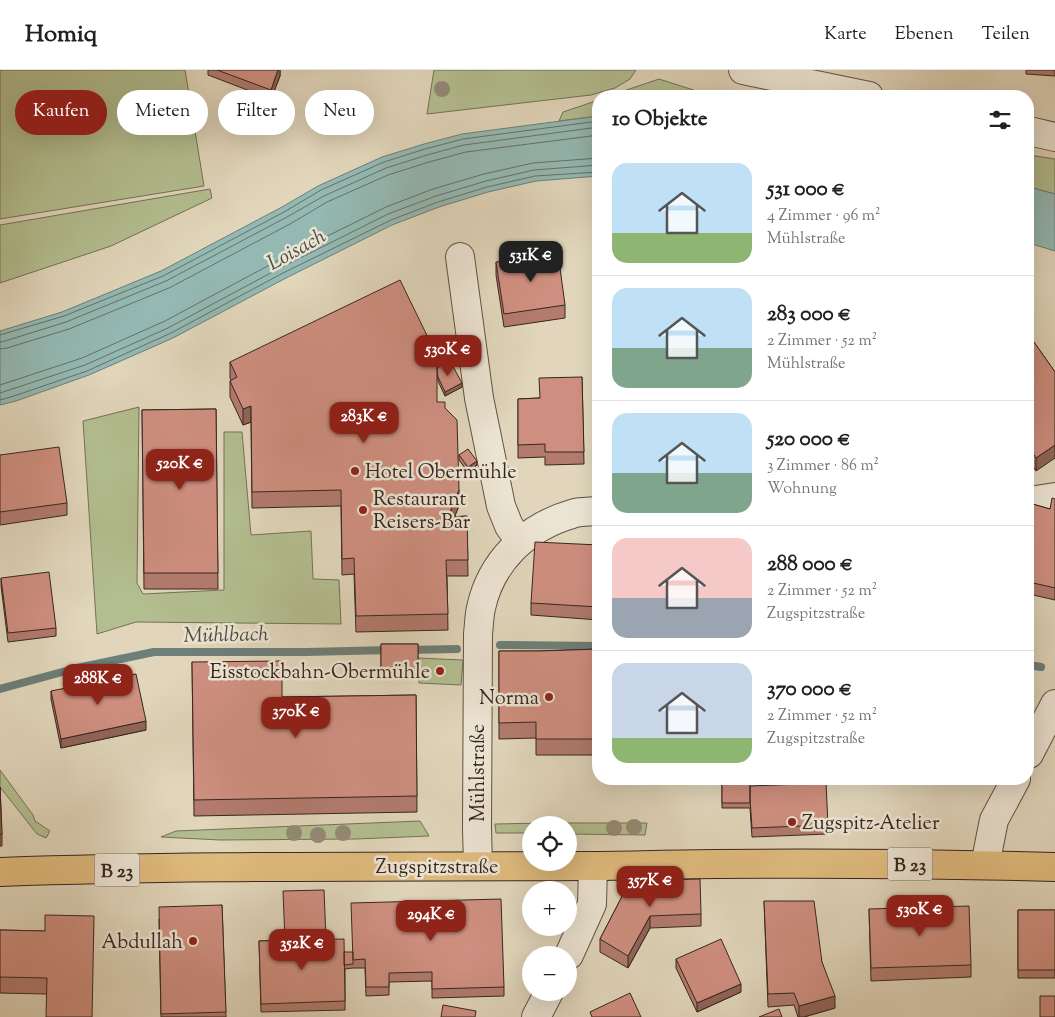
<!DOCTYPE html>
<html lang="de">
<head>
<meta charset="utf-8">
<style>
  body { margin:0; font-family:"Sorts Mill Goudy",serif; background:#f2f2f2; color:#202124; height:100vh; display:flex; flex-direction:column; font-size:19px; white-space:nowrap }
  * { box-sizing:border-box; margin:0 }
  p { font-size:16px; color:#757577 }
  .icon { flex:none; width:28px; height:28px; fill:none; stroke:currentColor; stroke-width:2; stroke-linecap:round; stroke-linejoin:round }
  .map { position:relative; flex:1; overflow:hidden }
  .drawer { position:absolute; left:592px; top:20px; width:442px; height:695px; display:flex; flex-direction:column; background:#fff; border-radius:20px; box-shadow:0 5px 20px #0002 }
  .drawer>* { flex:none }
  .banner { position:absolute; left:15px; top:20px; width:475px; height:45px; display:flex; gap:10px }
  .buttons { position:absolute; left:522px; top:746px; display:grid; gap:10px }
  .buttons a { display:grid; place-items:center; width:55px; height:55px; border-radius:50%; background:#fff; box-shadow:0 5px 20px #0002; font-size:25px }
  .price { position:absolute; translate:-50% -42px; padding:0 11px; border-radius:10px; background:#8f2418; color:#fff; font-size:16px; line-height:32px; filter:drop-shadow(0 1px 2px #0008) }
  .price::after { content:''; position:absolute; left:50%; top:30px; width:15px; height:11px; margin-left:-8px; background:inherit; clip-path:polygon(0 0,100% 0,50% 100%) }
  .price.selected { background:#222; color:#fff }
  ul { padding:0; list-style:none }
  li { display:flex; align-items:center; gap:15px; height:125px; padding:0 20px }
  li+li { border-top:1px solid #e0e0e0 }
  li span { display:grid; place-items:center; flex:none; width:140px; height:100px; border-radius:15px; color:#555 }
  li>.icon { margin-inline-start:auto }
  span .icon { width:60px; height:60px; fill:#fffc; stroke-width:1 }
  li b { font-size:21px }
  h2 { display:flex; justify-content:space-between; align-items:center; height:60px; padding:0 20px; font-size:21px }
  .pill { padding:0 18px; border-radius:22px; background:#fff; box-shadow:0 5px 20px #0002; font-size:18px; line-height:45px }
  .pill.selected { background:#8f2418; color:#fff }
  header { display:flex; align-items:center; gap:30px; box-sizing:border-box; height:70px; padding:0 25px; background:#fff; border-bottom:1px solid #e0e0e0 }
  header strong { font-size:24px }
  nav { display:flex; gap:28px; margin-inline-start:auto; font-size:18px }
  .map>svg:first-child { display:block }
</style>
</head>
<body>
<header>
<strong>Homiq</strong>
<nav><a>Karte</a><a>Ebenen</a><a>Teilen</a></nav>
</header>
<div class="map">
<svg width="1055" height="947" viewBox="0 0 1055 947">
  <rect width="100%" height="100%" fill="#e1d6bb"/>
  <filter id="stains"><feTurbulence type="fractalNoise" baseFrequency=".004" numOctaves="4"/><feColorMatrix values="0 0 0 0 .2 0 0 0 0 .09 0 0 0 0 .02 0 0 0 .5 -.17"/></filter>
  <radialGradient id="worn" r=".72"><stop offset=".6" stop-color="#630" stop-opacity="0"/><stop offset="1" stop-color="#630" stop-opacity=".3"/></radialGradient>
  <path fill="#b3be90" stroke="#747258" d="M0,0h185l19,116 -204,33z
    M434,0h202l-6,9 -15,9 -24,7 -164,19z
    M659,9l53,17h-103z
    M599,30v16l-40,5 4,-9z
    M1029,85l26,4v35l-26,-7z
    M210,119l2,9 -101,48 -111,37v-58z
    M139,337l-2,176 6,11 81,-4v-158h18l9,103 60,-4 2,48 26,1 2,44 -205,-2 -39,12 -14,-213z
    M417,588l46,2 -2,25 -42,-2z
    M0,700l33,45 2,6 15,10 -4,7 -9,-4 -37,-47z
    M420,751l9,15 -73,3 -136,1 -59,-3 15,-6z
    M545,753h102l-2,12 -76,-1v-9h-38v8h-35l-1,-9z"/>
  <path fill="#94b9b3" stroke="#6e7e78" d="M599,46v60l-63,5 -48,11 -49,15 -47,18 -106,53 -113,60 -84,37 -73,26 -16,4v-74l62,-19 99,-41 121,-64 36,-21 64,-29 42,-13 38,-10z
    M1029,117l26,7v57l-26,-8z"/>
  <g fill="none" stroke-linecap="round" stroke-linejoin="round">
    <path stroke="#65706a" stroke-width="1" d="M0,265l64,-19 99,-40 121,-64 37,-22 63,-28 41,-13 38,-10 136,-18
      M0,272l5,-1 61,-19 100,-41 121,-64 37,-21 62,-28 41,-13 37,-10 135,-18
      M0,279l7,-1 62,-19 100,-41 121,-64 37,-22 61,-27 41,-13 37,-10 133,-17
      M0,315l82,-27 83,-37 112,-60 109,-54 47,-18 51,-15 49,-11 66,-5
      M0,323l85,-28 83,-37 112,-60 108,-54 48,-18 50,-15 48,-11 65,-5
      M0,330l14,-4 73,-25 84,-38 112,-60 108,-53 47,-18 49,-15 48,-11 64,-4"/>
    <path stroke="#6e7e78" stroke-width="8" d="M500,575l99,1
      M408,580l49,-1
      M1029,595l12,2
      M0,619l77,-21 77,-16h152l85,-2"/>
    <g stroke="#615247" stroke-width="30">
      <path id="street" d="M743,0l126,26
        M1029,61l26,6
        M460,187l19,141 22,108 8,20 11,15
        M1029,431l26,-4
        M1029,684l26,-50
        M985,795l9,-45 22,-41
        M478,796l-1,-38 1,-194c1,-8 1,-18 3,-26 10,-47 46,-81 91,-94 8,-3 18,-2 27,-3
        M569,885l23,-51 1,-38
        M536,947l13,-25"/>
    </g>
    <g stroke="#362620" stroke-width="30">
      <path id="primary" d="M0,802c196,-7 392,-5 588,-6 43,0 85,-2 128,-2 113,-1 226,0 339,3"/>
    </g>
    <use href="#street" stroke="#ece4d3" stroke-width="28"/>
    <use href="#primary" stroke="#e0bb7e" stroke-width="28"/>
  </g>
  <g fill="#948a75">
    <circle cx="442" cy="19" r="8"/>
    <circle cx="634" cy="757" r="8"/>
    <circle cx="614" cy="758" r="8"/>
    <circle cx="294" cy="763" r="8"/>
    <circle cx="343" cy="763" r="8"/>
    <circle cx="318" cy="765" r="8"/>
  </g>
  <path fill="#b27b6e" stroke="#362620" d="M208,0h72v6l-9,23 -63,-24z
    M1026,0h29v6l-29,-2z
    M496,192l69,43v13l-61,9 -8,-52z
    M1029,265l26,37 -19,99 -7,-11z
    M230,292l207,40 8,6 14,98 -5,11 13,-1 1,60h-21l1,54 -92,2 -2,-58 -12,1 -1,-69 -89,2 -1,-86 -8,3 -13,-28v-16l1,-1 -1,-2z
    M437,298l25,19 -17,9 -7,-15z
    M582,307l2,87 -39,1v-8l-27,1v-59l21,-1z
    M216,339l2,180h-74l-2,-179z
    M0,385l67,48v12l-67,10z
    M459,385l18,10 -9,7 -9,-12z
    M1055,429v101l-26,-6v-91l21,6z
    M599,475v75l-68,-5v-12z
    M1,508l55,50v8l-48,6 -7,-56z
    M381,574h37v34h-37z
    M599,579v106h-63v-17l-37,1v-88h41z
    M192,592l90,35 134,-2 1,117 -223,4z
    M51,621l95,39 -85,18 -10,-49z
    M722,710l28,23 78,22v9l-76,3 -2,-29h-28z
    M0,717l2,47v12h-2z
    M630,811l71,33v12l-51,2 -22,40 -28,-16v-13z
    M764,831l58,61 13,46 -31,9h-6l-4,-12 -26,2z
    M222,835l4,112h-65l-2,-98z
    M869,839l102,56v12l-100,4z
    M1018,840h37v68h-37z
    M0,860l94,2 -47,62 -47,-1z
    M326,869l18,13 160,35v9l-72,2v-17l-43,1v13l-23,1 -1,-28h-12l-8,1v41l-84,2 -2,-71z
    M676,889l65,33 -44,20 -21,-44z"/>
  <path fill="#91645a" stroke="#362620" d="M278,0h2v6l-9,23v-9z
    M462,313v4l-17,9v-4z
    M251,336v16l-8,3v-16z
    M1055,375v13l-19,13v-13z
    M477,391v4l-9,7v-5z
    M459,420v16l-11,27v-16z
    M1033,600v5l-4,23v-5z
    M146,651v9l-85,18v-9z
    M650,846v12l-22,40v-12z
    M741,914v8l-44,20v-9z
    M835,926v12l-31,9h-5v-11z"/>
  <path fill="#cf8f80" stroke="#362620" d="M217,0h61l-7,20z
    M558,183l7,52 -61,9 -8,-52z
    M400,210l37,76v46h8v6l12,12 2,70 -11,27 19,-1 1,44h-22l2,54 -92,2 -2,-58 -12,1 -1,-69 -89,2 -1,-86 -8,3 -13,-28 7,-4 -7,-15z
    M1029,265l26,37v73l-19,13 -7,-11z
    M450,291l12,22 -17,9 -7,-15 -1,-9z
    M582,307l2,75h-39v-8l-27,1v-46l22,-1 -1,-20z
    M216,339l2,164h-74l-2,-163z
    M59,377l8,56 -67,9v-57z
    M468,379l9,12 -9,6 -9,-12z
    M1052,428l3,1v89l-26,-6v-79l21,6z
    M535,472l64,3v62l-68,-4z
    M49,502l7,56 -48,5 -7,-55z
    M381,574h37v25h-37z
    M599,579v90h-63v-17l-37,1v-72h41z
    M282,591v36l134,-2 1,101 -223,4 -2,-138z
    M1029,600h4l-4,23z
    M136,604l10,47 -85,18 -10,-48z
    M722,710h28v23h-28z
    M826,713l2,42 -76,3 -2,-29v-13z
    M0,717l2,47h-2z
    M700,809l1,35 -51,2 -22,40 -28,-17 30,-58z
    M324,820l2,49 -41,1 -2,-49z
    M501,829l3,88 -72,2v-17l-43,1v14h-23l-1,-28 -12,1 -2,-57z
    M764,831h50l8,61 13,34 -36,10 -5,-13 -26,1z
    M222,835l4,107 -65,2 -2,-107z
    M969,836l2,59 -100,3 -2,-59z
    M1018,840h37v60h-37z
    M45,845l49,1 -2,101h-46l1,-39 -47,-1v-47l45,1z
    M344,869l1,62 -84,3 -2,-63z
    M721,869l20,45 -44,19 -21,-44z
    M344,882h9v12l-9,1z
    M630,923l11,24h-49l-2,-5z
    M1040,926h15v21h-15z
    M443,935l33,6 -1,6h-34z
    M779,939l3,8h-23z"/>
  <g fill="#8f2418" stroke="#ece4d3" stroke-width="2">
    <circle cx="355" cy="401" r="5"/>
    <circle cx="363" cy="440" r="5"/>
    <circle cx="440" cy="601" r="5"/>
    <circle cx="549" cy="627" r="5"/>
    <circle cx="792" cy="752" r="5"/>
    <circle cx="193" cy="871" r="5"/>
  </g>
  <g text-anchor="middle" stroke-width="5" stroke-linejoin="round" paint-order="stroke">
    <g fill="#ece4d3" stroke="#6d5f56" stroke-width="1">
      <rect x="887.5" y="777.5" width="45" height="33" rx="4"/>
      <rect x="94.5" y="783.5" width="45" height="33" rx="4"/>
    </g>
    <g font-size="19" font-weight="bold" fill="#362620">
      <text x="910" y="801">B 23</text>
      <text x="117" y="807">B 23</text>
    </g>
    <g font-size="20" fill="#362620" stroke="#ece4d3" text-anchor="start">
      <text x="365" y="408">Hotel Obermühle</text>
      <text x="373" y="435">Restaurant<tspan x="373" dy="23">Reisers-Bar</tspan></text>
      <text x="430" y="608" text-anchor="end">Eisstockbahn-Obermühle</text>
      <text x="539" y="634" text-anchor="end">Norma</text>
      <text x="802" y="759">Zugspitz-Atelier</text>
      <text x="183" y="878" text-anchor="end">Abdullah</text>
    </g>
    <g font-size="20" fill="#362620" stroke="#ece4d3">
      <text transform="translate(477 703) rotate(-90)" y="7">Mühlstraße</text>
      <text x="437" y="803">Zugspitzstraße</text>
    </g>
    <g font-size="21" font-style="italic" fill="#4e4b45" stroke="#ece4d3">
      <text transform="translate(296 179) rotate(-29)" y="7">Loisach</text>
      <text transform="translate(226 564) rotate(-1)" y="7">Mühlbach</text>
    </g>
  </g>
  <rect width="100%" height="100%" filter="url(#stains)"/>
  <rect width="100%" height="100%" fill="url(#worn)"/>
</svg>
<div class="buttons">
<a><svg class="icon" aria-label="locate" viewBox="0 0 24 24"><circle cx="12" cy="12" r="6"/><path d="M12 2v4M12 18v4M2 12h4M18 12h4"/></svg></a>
<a>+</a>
<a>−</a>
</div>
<b class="price selected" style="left:531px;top:213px">531K €</b>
<b class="price" style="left:448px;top:307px">530K €</b>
<b class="price" style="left:364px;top:374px">283K €</b>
<b class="price" style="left:180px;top:421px">520K €</b>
<b class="price" style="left:98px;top:636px">288K €</b>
<b class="price" style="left:296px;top:669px">370K €</b>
<b class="price" style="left:650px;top:838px">357K €</b>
<b class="price" style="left:920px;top:867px">530K €</b>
<b class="price" style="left:431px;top:872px">294K €</b>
<b class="price" style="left:302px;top:901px">352K €</b>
<div class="banner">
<a class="pill selected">Kaufen</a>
<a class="pill">Mieten</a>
<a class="pill">Filter</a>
<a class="pill">Neu</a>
</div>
<section class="drawer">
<h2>10 Objekte<svg class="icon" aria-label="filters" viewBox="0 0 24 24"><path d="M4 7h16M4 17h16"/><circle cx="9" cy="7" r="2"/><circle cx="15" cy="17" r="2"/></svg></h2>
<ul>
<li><span style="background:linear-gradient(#bfe0f5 70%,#8fb573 0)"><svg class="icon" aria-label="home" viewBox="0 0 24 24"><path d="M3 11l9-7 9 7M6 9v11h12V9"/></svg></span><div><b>531 000 €</b><p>4 Zimmer · 96 m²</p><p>Mühlstraße</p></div></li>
<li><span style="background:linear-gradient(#bfe0f5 60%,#7fa58c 0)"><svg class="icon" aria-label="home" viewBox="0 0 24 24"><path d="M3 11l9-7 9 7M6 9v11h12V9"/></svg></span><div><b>283 000 €</b><p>2 Zimmer · 52 m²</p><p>Mühlstraße</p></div></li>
<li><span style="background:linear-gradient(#bfe0f5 60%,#7fa58c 0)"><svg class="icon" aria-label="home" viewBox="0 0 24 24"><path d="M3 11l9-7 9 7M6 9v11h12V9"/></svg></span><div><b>520 000 €</b><p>3 Zimmer · 86 m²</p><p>Wohnung</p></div></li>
<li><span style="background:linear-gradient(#f6c9c9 60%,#9aa5b1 0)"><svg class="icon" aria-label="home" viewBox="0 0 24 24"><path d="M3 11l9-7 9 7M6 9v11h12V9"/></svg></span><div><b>288 000 €</b><p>2 Zimmer · 52 m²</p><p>Zugspitzstraße</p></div></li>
<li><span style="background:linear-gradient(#c9d6e8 75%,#8fb573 0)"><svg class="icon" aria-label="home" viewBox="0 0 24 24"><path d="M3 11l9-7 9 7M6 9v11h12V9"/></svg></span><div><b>370 000 €</b><p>2 Zimmer · 52 m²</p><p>Zugspitzstraße</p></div></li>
</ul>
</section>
</div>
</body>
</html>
